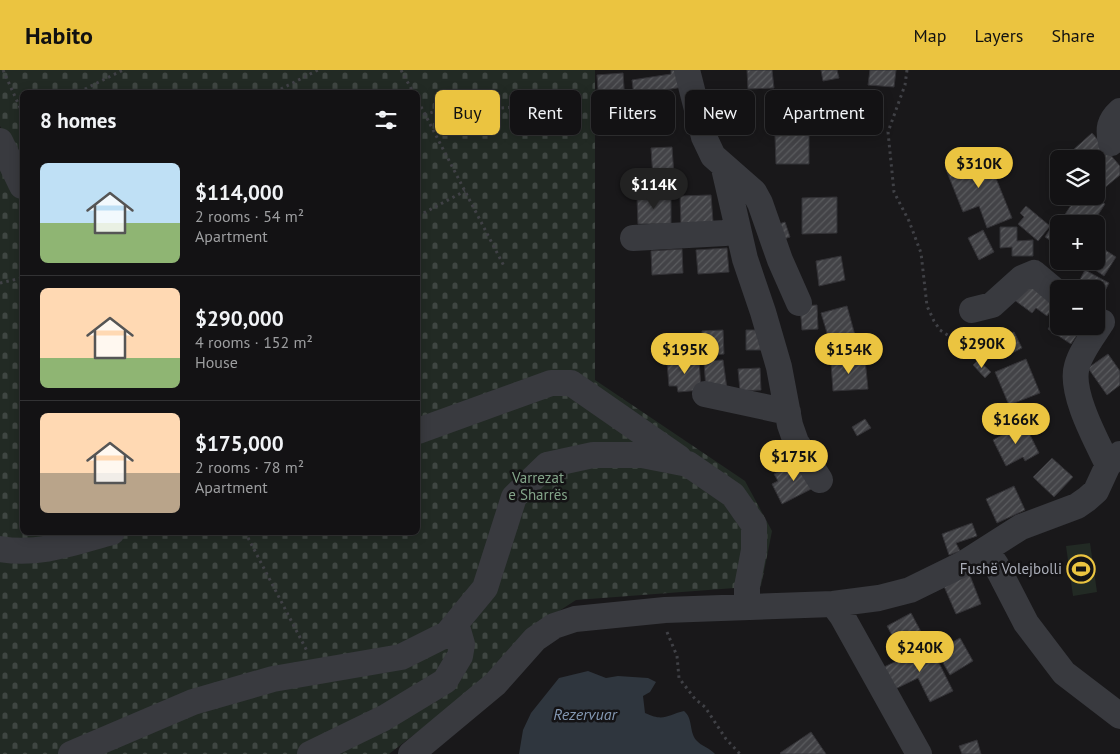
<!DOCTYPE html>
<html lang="en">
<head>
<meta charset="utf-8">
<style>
  body { margin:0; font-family:"PT Sans",sans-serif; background:#202022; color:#f1f3f6; height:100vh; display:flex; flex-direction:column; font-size:19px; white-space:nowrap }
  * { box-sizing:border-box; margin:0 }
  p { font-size:16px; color:#9d9ea0 }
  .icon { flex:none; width:28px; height:28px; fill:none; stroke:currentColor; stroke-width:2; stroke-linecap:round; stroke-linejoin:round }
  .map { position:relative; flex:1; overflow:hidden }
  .drawer { position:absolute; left:20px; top:20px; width:400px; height:445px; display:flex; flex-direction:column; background:#131214; border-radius:8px; box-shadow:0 2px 12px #0003,0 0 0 1px #323234 }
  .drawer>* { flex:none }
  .banner { position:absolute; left:435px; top:20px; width:475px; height:45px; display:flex; gap:10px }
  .buttons { position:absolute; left:1050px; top:80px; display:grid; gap:10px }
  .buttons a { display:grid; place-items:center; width:55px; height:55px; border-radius:8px; background:#131214; box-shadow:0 2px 12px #0003,0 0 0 1px #323234; font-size:25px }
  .price { position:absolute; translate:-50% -42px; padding:0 11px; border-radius:18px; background:#ebc440; color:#111; font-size:16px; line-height:32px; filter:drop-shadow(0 1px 2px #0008) }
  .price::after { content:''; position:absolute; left:50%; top:30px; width:15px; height:11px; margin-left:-8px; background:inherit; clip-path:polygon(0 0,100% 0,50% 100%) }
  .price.on { background:#222; color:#fff }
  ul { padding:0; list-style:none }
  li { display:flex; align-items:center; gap:15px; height:125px; padding:0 20px }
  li+li { border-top:1px solid #323234 }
  li span { display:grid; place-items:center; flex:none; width:140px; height:100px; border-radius:8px; color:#555 }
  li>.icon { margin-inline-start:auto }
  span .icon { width:60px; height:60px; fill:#fffc; stroke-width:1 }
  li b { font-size:21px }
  h2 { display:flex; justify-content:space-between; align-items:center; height:60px; padding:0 20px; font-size:21px }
  .tag { padding:0 18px; border-radius:8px; background:#131214; box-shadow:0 2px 12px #0003,0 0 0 1px #323234; font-size:18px; line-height:45px }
  .tag.on { background:#ebc440; color:#111 }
  header { display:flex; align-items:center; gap:30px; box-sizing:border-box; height:70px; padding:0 25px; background:#ebc440; color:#111 }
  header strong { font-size:24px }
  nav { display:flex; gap:28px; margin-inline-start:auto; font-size:18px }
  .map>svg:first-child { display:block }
</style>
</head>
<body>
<header>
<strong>Habito</strong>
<nav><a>Map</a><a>Layers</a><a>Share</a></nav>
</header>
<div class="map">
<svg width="1120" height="684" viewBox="0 0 1120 684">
  <defs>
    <pattern id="cemetery-stones" width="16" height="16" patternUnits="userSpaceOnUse" patternTransform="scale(1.25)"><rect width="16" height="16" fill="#222a24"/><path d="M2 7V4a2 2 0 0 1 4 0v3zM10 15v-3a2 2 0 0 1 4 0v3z" fill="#3f4642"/></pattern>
    <pattern id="building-hatch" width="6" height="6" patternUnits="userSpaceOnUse" patternTransform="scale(1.25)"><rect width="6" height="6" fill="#434347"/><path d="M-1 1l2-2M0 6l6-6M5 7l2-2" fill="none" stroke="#5b5c5f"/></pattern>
  </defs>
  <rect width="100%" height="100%" fill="#19181a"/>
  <path fill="url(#cemetery-stones)" d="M0,0h595v310l150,101 27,50 -11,55 -185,14 -48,31 -54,57 -85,66h-389v-595l22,43v330h396v-440h-396v77l-22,-43z"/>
  <path fill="#222a24" d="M1090,473l7,49 -24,4 -7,-50z"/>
  <path fill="#2f363e" d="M588,601l18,7 12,-2 30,2 8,4 -6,10 -7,4 2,17c19,9 22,2 39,-2 9,7 5,20 12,29 5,6 14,8 19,14h-196l4,-24 8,-17 28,-35z"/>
  <path fill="url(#building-hatch)" stroke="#333236" d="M671,0h9l3,17 -18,3 2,10 -32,5 -3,-25 39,-6z
    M747,0h25l2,18 -26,1z
    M821,0h16l2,8 -16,3z
    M870,0h26l-2,17 -26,-2z
    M623,3l2,29 -26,2 -2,-29z
    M821,27l2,32 -27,2 -2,-32z
    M1092,63l28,33v9l-24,20v-36h-33z
    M809,65v29h-33l-1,-28z
    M672,77l2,29 -21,2 -2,-30z
    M985,81l27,67 -25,10 -8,-22 -16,6 -18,-45z
    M711,125l2,27 -32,2 -1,-28z
    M671,126v28h-33l-1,-27z
    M1077,126h16l12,8 -13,20h-16l-12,-8z
    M837,127v36l-35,1v-36z
    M1026,136l24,20 -12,15 -20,-17 6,-7 -4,-4z
    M1058,147l9,7h-8v22l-14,-9z
    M785,152l5,15 -9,3 -5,-15z
    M1000,157h17v14l16,-1v16h-21v-9l-12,1z
    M983,160l11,22 -15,8 -11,-22z
    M1096,174l20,13 -12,19 -22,-15h14z
    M727,178l2,24 -31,2 -2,-24z
    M682,179l1,24 -31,2 -1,-24z
    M841,186l4,24 -26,6 -3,-25z
    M1085,200l24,13 -11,21 -2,-15h-21z
    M1028,208l30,22 -11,16 -11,-8 -4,5 -19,-14z
    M817,235l1,24 -16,1 -2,-24z
    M847,236l9,33 -25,7 -10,-33z
    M1059,243v13h24l-12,18 -23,-15z
    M723,260l1,24 -21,2 -1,-25z
    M746,260h17v20h-17z
    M1014,262l8,16 -22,11 -8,-16z
    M1108,284l12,17v14l-13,10 -19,-27z
    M699,289l2,31 -23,2 -1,-6h-8l-2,-24z
    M865,289l3,30 -35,2 -2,-29z
    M1026,289l14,34 -31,12 -14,-33z
    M723,290l4,29 -21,1 -2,-29z
    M978,290l13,12 -6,6 -12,-13z
    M760,298l1,22 -21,1 -2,-22z
    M865,349l6,9 -14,8 -5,-9z
    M1024,353l15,30 -14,8 -2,-4 -17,9 -13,-26z
    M1052,388l21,19 -19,20 -21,-20z
    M803,389l14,27 -35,18 -10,-20 6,-3 -4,-7z
    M1014,416l11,24 -28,13 -11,-24z
    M972,453l5,13 -21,7 4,8 -11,4 -7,-21z
    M969,503l12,31 -25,10 -13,-30z
    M911,543l15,28 -24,13 -15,-28z
    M960,568l13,23 -23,14 -14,-24z
    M930,575l23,46 -23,11 -12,-24 -25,12 -11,-22z
    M811,662l15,22h-45l-1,-1z
    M977,670l4,14h-19l-3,-8z"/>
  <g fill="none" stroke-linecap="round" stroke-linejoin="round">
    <path stroke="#404146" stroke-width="3" stroke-dasharray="2.5 4" stroke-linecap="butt" d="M3,0l19,42
      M401,0l12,22
      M907,0l-2,15 -17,47 6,60 15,29 12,32 6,53 7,15 6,9 9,6 7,-1 8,-6
      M79,22l44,-22
      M275,22l43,-22
      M418,31l87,167
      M418,47l15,-5 119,-7
      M418,146l47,-25
      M0,213l22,-5
      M245,462l62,119
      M667,562l10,24 2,22 16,21 10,8 21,32 14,15"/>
    <path stroke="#393a3f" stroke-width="26" d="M687,0l17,67 9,19 41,36 6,11 20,57 19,43
      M0,71l22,45
      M1111,73c-3,-14 -2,-22 9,-32
      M724,98l21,91 18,53 16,55 11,58 6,17 24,38
      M633,168l92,-5 12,-5
      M972,240l20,-5 30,-27 12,-5 25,21
      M1102,252c-9,14 -21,29 -25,44 -8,26 20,76 31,99
      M705,324l83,18
      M418,361l133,-48h20l108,75
      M0,479c39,7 75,-7 112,-17
      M986,480l10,15 30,58 38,50 56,43
      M833,534l9,12 77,138
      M71,684l122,-52 80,-23 128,-22 46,-23 38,-46 29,-91 33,-32 46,-10h49l46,9 45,31 21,30v25l-7,37v19
      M310,684l74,-36 61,-37 15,-25 2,-12 -6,-21
      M411,684l84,-70 40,-45 19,-13 21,-7 90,-9 168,-6 46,-6 31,-8 53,-26 58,-37 56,-21 10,-7 9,-8 12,-26 12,-11"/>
  </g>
  <defs>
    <g id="stadium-ring" transform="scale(1.4375)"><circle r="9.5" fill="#141315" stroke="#ebc440" stroke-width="1.5"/><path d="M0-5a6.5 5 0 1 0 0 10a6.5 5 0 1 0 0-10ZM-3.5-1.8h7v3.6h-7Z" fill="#ebc440"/></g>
  </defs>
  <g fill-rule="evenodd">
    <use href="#stadium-ring" x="1081" y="499"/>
  </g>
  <g text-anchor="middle" stroke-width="5" stroke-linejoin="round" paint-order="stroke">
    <g font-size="15" fill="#83a489" stroke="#141315">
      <text x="538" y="413">Varrezat<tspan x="538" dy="17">e Sharrës</tspan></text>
    </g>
    <g font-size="15" fill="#abaeb9" stroke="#141315" text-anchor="end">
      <text x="1062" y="504">Fushë Volejbolli</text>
    </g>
    <g font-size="16" font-style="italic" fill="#8498b3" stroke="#141315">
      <text x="585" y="650">Rezervuar</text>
    </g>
  </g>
</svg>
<div class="buttons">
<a><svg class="icon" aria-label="layers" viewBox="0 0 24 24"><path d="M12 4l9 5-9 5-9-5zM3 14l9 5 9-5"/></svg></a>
<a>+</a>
<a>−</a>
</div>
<b class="price" style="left:979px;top:119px">$310K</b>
<b class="price on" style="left:654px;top:140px">$114K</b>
<b class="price" style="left:982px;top:299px">$290K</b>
<b class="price" style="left:685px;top:305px">$195K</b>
<b class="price" style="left:849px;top:305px">$154K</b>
<b class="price" style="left:1016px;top:375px">$166K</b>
<b class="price" style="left:794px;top:412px">$175K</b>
<b class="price" style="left:920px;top:603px">$240K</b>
<div class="banner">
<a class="tag on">Buy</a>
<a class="tag">Rent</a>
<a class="tag">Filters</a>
<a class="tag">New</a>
<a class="tag">Apartment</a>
</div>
<section class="drawer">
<h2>8 homes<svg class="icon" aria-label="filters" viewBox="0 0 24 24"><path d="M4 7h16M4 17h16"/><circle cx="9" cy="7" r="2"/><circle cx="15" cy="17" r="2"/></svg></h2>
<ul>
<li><span style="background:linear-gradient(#bfe0f5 60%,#8fb573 0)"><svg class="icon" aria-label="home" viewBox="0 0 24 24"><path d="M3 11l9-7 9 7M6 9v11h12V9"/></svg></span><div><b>$114,000</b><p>2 rooms · 54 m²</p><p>Apartment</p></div></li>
<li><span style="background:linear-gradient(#ffd9b3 70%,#8fb573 0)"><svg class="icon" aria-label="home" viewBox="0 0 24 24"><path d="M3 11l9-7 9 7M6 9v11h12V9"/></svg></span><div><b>$290,000</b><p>4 rooms · 152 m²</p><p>House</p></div></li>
<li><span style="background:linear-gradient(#ffd9b3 60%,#b9a48a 0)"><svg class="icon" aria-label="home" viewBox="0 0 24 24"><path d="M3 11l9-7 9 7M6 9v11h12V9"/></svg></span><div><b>$175,000</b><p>2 rooms · 78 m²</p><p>Apartment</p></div></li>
</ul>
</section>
</div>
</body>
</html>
